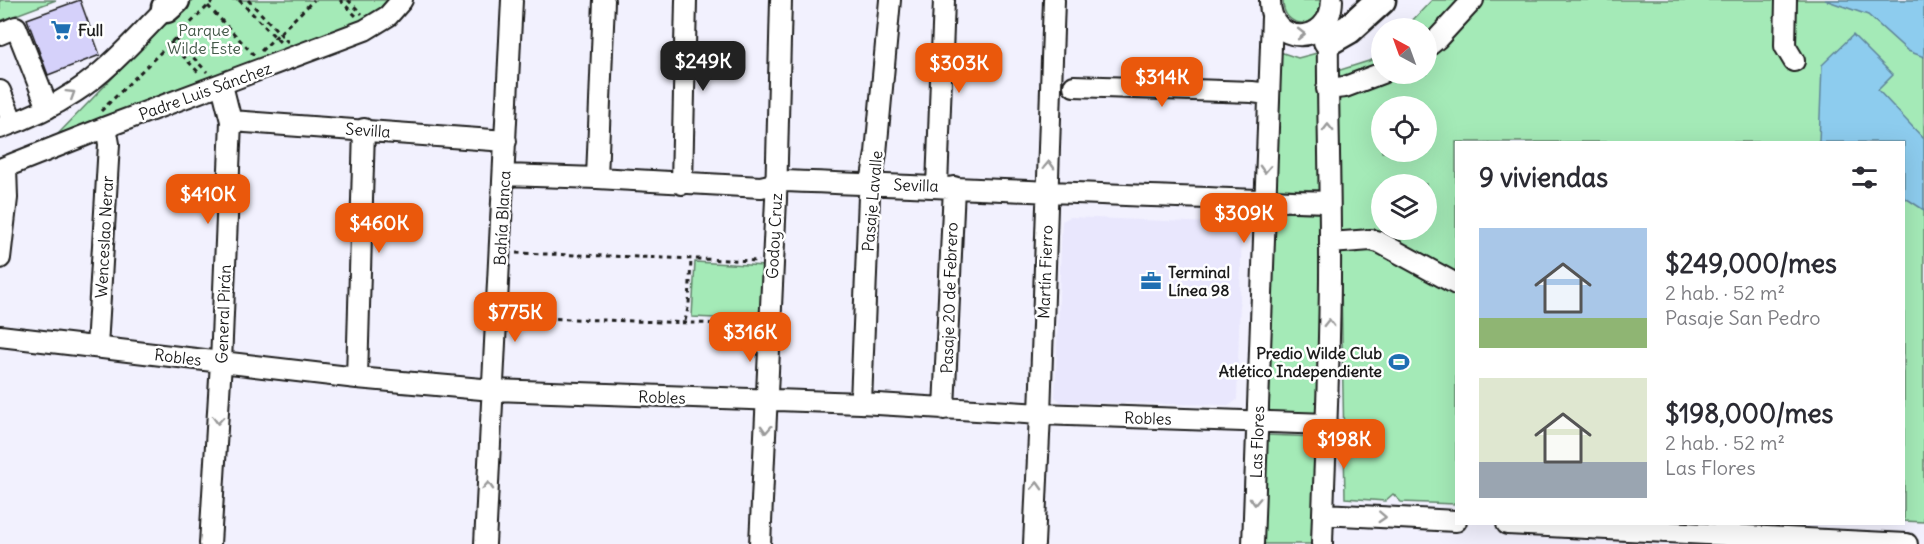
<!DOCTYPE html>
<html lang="es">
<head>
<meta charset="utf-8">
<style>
  body { margin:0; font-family:Delius,sans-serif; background:#f2f2f3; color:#2b2b33; height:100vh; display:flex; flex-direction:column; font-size:22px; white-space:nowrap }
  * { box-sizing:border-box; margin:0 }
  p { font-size:20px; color:#7c7c81 }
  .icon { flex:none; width:33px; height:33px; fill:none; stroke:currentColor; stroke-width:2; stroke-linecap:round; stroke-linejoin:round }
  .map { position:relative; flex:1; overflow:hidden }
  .sheet { position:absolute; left:1455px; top:141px; width:450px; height:384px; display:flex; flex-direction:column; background:#fff; border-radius:0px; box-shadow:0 6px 24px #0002 }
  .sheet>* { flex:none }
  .needle { width:39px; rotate:319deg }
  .buttons { position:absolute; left:1371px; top:18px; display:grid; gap:12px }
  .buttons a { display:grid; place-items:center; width:66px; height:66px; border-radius:50%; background:#fff; box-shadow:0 6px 24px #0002; font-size:30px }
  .price { position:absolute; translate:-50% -51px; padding:0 14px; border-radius:12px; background:#ea580c; color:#fff; font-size:20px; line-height:39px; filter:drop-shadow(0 2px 3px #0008) }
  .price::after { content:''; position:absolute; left:50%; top:36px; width:18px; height:14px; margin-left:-9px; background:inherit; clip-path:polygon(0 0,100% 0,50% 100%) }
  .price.selected { background:#222; color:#fff }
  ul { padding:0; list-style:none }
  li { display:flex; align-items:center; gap:18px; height:150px; padding:0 24px }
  li span { display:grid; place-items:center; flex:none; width:168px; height:120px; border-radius:0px; color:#555 }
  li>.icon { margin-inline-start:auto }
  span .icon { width:72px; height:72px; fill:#fffc; stroke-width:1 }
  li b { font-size:26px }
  h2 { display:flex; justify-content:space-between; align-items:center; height:72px; padding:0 24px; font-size:26px }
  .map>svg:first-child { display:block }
</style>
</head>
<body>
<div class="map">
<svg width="1924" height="544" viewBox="0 0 1924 544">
  <rect width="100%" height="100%" fill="#f2f1fe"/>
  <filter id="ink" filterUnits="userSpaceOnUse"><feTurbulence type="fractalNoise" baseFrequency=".0167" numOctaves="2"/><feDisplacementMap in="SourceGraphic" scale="12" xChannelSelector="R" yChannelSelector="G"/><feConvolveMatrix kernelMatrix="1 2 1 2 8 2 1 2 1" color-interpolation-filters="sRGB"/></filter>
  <g filter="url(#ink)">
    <path fill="#e9e7fd" d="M1070,217l167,7 5,7 -5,169 -7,5 -169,-3 -6,-5 7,-176z"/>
    <path fill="#a4eab7" stroke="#60836a" stroke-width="1.5" fill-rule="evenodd" d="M0,0h56l-56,21z
      M188,0h207l-8,8 -47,24 -282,102z
      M1283,0h37c2,30 -38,31 -37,0z
      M1432,0h492v522l-20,-1v-379h-448v362l-55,-2 -8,-8 -8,7 -40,-3 -8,-427 38,-12 6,-6 1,21h44v-46h-21zM1382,106h44v46h-44zM1382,184h44v46h-44z
      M1277,51l21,7 19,-5 5,137 -49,-1z
      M1274,212l51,1 -4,201 -52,-1z
      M695,262l70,4 -3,54 -70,-3z
      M1266,435l51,2 -3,107h-51z"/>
    <path fill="#8dccee" stroke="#60869a" stroke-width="1.5" d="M1825,0h99v57l-16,-6 -40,-36z
      M1853,35l40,40 -15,15 46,49v71l-20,-13v-55h-85l3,-77z"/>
    <path fill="#d5d1fa" stroke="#1c1c1c" stroke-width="1.5" d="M80,0l20,55 -52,20 -21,-56z"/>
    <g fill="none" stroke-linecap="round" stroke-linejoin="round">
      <g stroke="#1c1c1c" stroke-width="24">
        <path id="minor" d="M1270,0c-1,47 61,47 62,0
          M1786,0l-1,46 9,15
          M0,34l16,-7 32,81
          M1426,48l11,-9 36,-39
          M1074,86l178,6 16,2
          M1327,89l18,-2 37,-14
          M0,91l13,32
          M231,121l275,20
          M0,128c26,-9 51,-20 75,-36 34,-22 62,-55 91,-84
          M0,169l106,-42 259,-97 23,-14 14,-16
          M505,175l92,3 164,9 25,-6c181,7 362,16 543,21
          M597,178l7,-178
          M682,184l4,-184
          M937,186l7,-186
          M1330,243l41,-3 8,2 77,42
          M0,258l7,-60 -1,-31
          M0,336l357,42 136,12 368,13 179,11 287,10
          M97,347l12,-203 -3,-17
          M357,378l7,-249
          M861,403l8,-207 7,-43 14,-153
          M944,409l10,-222
          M1323,514l133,7
          M1507,524l400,20
          M210,544l11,-182 10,-241 -9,-36
          M485,544l27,-544
          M760,544l16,-345 5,-199
          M1034,544l6,-130 14,-414
          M1253,544l19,-527
          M1322,544c3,-100 9,-201 8,-301 0,-75 -3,-150 -2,-224"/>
      </g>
      <g stroke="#1c1c1c" stroke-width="33">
        <path id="highway" d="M166,8l9,-8
          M1328,41l21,-12 32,-29"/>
      </g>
      <path stroke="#1c1c1c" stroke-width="3" stroke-dasharray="4.5 4.5" stroke-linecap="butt" d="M239,0l43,44
        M248,0l40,42
        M340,0l16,16
        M348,0l14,14
        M208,6l46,49
        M175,38l32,34
        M170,42l30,32
        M261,51l53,-51
        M101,111l113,-111
        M516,253l243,8
        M511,317l243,8
        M685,321l4,-17 2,-45"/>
      <use href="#minor" stroke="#fff" stroke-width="20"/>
      <use href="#highway" stroke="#fff" stroke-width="28"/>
    </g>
    <defs><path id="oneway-chevron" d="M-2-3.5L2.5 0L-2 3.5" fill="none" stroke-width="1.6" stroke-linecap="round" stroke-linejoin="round" transform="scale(1.5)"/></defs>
    <g stroke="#999">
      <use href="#oneway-chevron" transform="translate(1301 34)"/>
      <use href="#oneway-chevron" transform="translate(71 94) rotate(-32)"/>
      <use href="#oneway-chevron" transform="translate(1328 128) rotate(-91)"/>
      <use href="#oneway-chevron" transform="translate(1049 165) rotate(-88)"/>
      <use href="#oneway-chevron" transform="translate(1265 169) rotate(92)"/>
      <use href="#oneway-chevron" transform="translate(1329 323) rotate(-89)"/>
      <use href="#oneway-chevron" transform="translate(218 420) rotate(93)"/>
      <use href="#oneway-chevron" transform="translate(766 429) rotate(93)"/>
      <use href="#oneway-chevron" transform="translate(488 486) rotate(-87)"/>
      <use href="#oneway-chevron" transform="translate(1037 486) rotate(-87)"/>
      <use href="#oneway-chevron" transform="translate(1255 501) rotate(92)"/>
      <use href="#oneway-chevron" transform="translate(1382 517) rotate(3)"/>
    </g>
  </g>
  <defs>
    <g id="supermarket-bare" transform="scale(1.62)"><path d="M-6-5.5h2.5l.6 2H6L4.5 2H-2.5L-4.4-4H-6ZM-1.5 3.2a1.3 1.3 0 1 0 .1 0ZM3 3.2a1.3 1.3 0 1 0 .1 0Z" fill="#1f6fb2" stroke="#fff" stroke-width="2.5" paint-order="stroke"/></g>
    <g id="office-bare" transform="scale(1.62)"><path d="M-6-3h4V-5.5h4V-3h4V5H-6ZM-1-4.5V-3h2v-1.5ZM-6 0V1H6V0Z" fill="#1f6fb2" stroke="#fff" stroke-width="2.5" paint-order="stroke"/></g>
    <g id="stadium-bare" transform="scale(1.62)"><path d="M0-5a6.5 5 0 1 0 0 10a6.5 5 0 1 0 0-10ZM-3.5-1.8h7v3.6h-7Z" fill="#1f6fb2" stroke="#fff" stroke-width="2.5" paint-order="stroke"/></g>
  </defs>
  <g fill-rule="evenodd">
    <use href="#supermarket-bare" x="61" y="30"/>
    <use href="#office-bare" x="1151" y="281"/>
    <use href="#stadium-bare" x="1399" y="362"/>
  </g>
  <g text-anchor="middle" stroke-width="5" stroke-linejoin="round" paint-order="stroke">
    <g font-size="16" font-weight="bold" fill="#1c1c1c" stroke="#fff" text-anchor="start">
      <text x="78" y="36">Full</text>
      <text x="1168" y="278">Terminal<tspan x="1168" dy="18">Línea 98</tspan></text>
      <text x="1382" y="359" text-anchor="end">Predio Wilde Club<tspan x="1382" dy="18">Atlético Independiente</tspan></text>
    </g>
    <g font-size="16" fill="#455a4a" stroke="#fff">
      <text x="204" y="36">Parque<tspan x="204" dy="18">Wilde Este</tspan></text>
    </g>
    <g font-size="16" fill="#1c1c1c" stroke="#fff">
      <text transform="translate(205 91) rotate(-20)" y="6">Padre Luis Sánchez</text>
      <text transform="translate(368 130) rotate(4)" y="6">Sevilla</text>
      <text transform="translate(916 185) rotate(2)" y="6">Sevilla</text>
      <text transform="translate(872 201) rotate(-85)" y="6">Pasaje Lavalle</text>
      <text transform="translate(502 218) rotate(-87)" y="6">Bahía Blanca</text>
      <text transform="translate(774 236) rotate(-87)" y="6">Godoy Cruz</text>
      <text transform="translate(104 237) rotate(-87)" y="6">Wenceslao Nerar</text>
      <text transform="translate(1045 272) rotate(-88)" y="6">Martín Fierro</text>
      <text transform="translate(949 298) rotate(-88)" y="6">Pasaje 20 de Febrero</text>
      <text transform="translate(223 314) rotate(-88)" y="6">General Pirán</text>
      <text transform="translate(178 357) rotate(7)" y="6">Robles</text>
      <text transform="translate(662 397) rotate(2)" y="6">Robles</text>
      <text transform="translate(1148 418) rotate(2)" y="6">Robles</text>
      <text transform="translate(1257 442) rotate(-88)" y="6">Las Flores</text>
    </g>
  </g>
</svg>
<div class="buttons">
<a><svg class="needle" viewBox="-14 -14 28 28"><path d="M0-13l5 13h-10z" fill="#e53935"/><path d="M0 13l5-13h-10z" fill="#7c7c81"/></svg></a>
<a><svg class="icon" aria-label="locate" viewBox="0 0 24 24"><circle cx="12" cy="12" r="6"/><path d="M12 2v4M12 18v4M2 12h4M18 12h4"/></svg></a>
<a><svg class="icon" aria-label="layers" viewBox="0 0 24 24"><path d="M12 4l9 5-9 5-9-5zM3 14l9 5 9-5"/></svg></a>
</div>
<b class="price selected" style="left:703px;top:92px">$249K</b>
<b class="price" style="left:959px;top:94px">$303K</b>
<b class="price" style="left:1162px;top:108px">$314K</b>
<b class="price" style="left:208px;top:225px">$410K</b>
<b class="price" style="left:1244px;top:244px">$309K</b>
<b class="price" style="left:379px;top:254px">$460K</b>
<b class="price" style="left:515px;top:343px">$775K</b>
<b class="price" style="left:750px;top:363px">$316K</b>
<b class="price" style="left:1344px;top:470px">$198K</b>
<section class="sheet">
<h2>9 viviendas<svg class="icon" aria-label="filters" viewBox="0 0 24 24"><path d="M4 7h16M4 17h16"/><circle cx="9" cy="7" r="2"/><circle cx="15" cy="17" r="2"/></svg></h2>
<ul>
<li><span style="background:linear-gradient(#a9c7e8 75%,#8fb573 0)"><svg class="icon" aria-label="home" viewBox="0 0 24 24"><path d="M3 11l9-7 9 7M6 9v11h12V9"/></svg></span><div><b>$249,000/mes</b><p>2 hab. · 52 m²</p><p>Pasaje San Pedro</p></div></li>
<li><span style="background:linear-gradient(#dfe7d0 70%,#9aa5b1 0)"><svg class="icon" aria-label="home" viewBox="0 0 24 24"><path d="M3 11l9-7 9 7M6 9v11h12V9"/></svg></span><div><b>$198,000/mes</b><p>2 hab. · 52 m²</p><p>Las Flores</p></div></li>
</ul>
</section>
</div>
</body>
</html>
